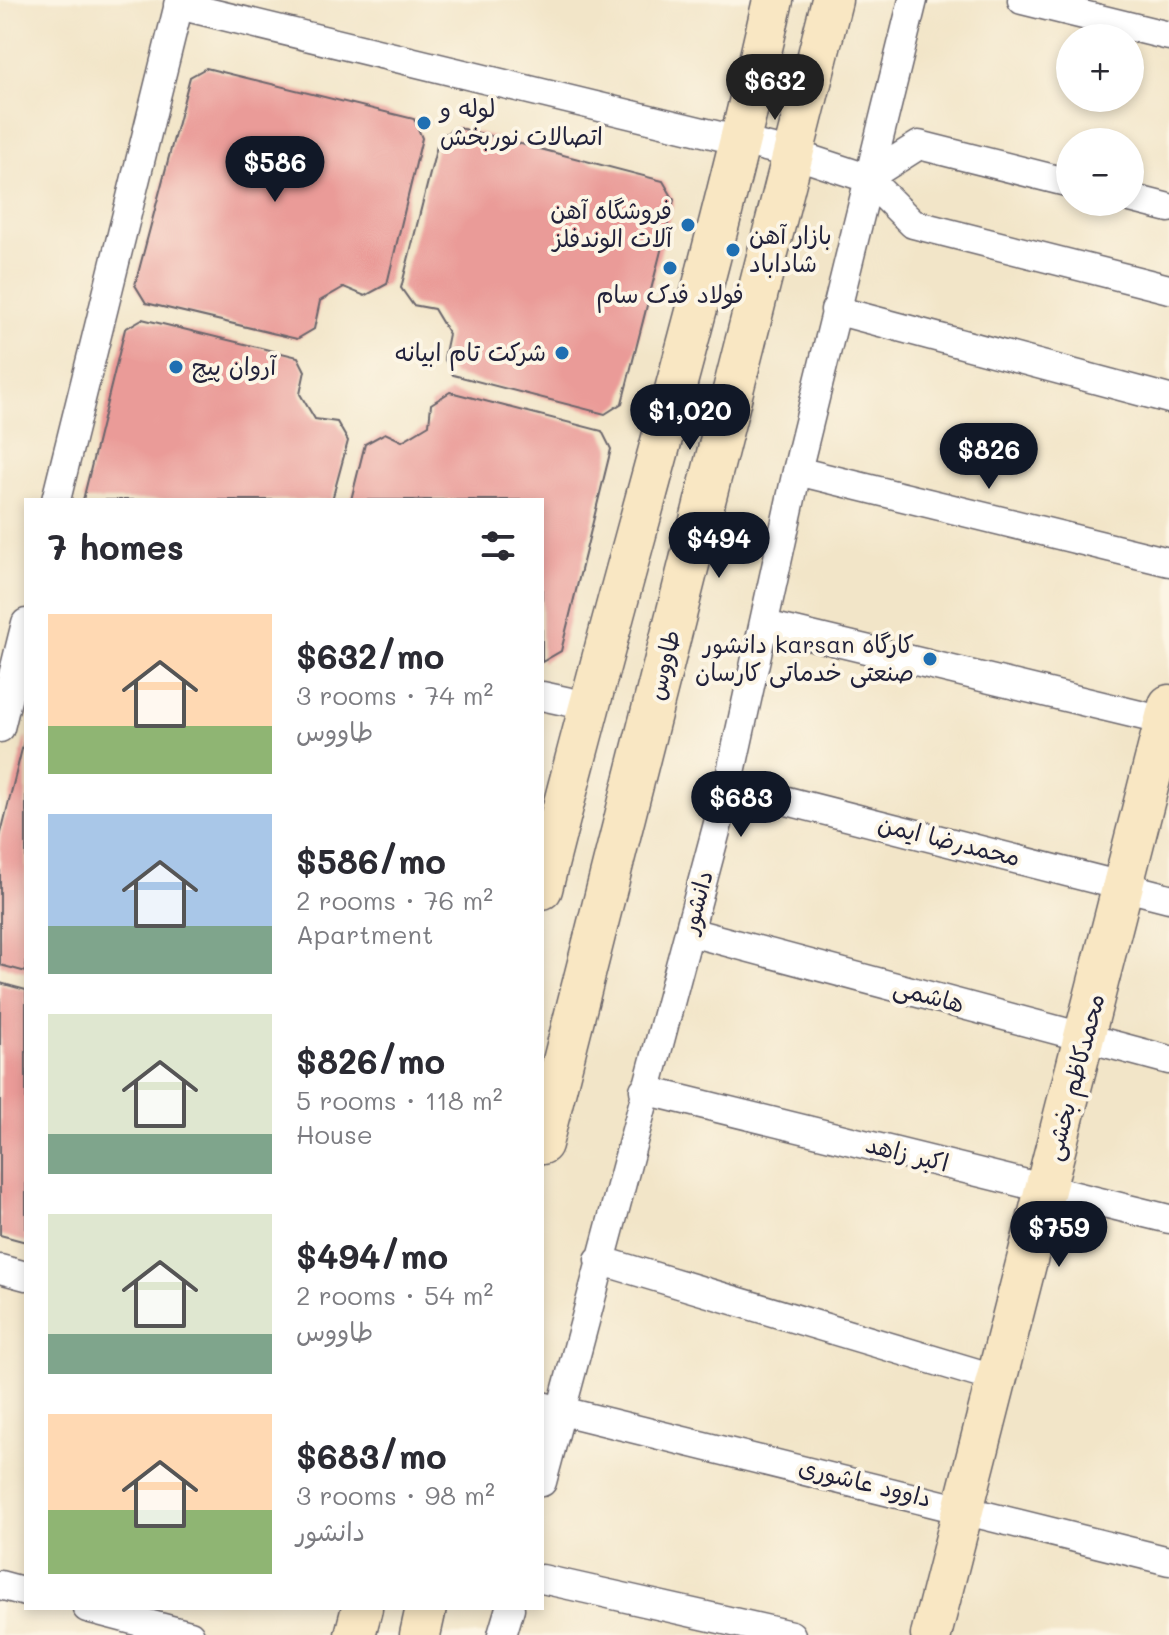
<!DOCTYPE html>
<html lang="en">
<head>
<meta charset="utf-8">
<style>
  body { margin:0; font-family:Mali,"Playpen Sans Arabic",sans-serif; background:#f7f7f7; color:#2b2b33; height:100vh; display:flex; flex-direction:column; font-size:30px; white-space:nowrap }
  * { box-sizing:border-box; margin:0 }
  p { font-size:26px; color:#7c7c81 }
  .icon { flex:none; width:44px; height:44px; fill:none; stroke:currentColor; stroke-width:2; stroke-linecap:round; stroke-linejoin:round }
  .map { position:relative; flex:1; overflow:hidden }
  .side { position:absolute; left:24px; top:498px; width:520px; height:1112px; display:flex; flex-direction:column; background:#fff; border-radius:0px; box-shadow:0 4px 12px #0003 }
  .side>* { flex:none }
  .buttons { position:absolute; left:1056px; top:24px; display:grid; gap:16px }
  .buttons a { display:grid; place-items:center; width:88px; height:88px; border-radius:50%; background:#fff; box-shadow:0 4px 12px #0003; font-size:40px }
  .price { position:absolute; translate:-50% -68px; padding:0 18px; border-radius:28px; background:#111827; color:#fff; font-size:26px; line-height:52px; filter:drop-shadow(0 2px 4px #0008) }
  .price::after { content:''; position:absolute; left:50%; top:48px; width:24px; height:18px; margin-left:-12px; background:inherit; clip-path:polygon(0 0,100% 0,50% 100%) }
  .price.selected { background:#222; color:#fff }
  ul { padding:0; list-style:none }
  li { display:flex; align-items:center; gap:24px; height:200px; padding:0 24px }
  li span { display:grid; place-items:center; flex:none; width:224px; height:160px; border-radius:0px; color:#555 }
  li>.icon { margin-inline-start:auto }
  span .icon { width:96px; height:96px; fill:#fffc; stroke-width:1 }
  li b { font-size:34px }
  h2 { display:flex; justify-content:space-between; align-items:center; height:96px; padding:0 24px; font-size:34px }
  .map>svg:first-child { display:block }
</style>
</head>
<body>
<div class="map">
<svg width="1169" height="1635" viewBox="0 0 1169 1635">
  <rect width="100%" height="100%" fill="#fcf5e5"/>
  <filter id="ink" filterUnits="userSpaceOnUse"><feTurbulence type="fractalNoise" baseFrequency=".0125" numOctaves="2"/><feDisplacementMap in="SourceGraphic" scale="16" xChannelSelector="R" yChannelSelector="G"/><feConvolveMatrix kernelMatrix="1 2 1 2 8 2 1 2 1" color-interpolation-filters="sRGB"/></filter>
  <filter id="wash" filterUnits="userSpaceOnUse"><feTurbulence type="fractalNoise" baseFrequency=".006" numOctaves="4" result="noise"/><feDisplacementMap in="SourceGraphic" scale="32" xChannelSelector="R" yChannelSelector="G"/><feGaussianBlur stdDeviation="1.8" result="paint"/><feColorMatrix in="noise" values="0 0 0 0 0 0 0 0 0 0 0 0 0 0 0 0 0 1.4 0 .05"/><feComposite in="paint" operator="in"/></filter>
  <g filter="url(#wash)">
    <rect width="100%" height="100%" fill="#f2e5c8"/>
    <g id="blocks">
      <path fill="#ea9b98" d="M206,68l208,51 8,19 -35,146 -22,12 -21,-9 -24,14 -6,28 -17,10 -151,-36 -11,-18 55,-208z
        M456,127l207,54 11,19 -52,203 -17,11 -152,-39 -9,-17 5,-24 -15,-25 -21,-4 -12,-17 38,-150z
        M142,319l156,38 7,14 -5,23 15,25 22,3 11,19 -16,59h-249l42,-171z
        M450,392l152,39 9,18 -50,202 -19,11v-162h-191l14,-56 20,-11 17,8 27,-16 2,-21z
        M25,737h1v235l-26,-7v-128z
        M0,983l26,7v252l-26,-7z"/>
    </g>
  </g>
  <g filter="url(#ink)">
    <use href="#blocks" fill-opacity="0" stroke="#6b666c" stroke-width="2"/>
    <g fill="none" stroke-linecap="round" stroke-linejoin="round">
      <g stroke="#6b666c" stroke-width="31">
        <path id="street" d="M1022,0l147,36
          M178,5l616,149 73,24 46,46 256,65
          M867,178l52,-33 151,38
          M1130,198l39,10
          M835,310l334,89
          M797,471l372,91
          M56,500l124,-500
          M766,625l403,97
          M542,696l46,10
          M0,728l26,-105
          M728,786l441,112
          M690,932l479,128
          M644,1090l525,129
          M599,1260l398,119
          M0,1269l26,7
          M542,1406l627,155
          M542,1482l186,-696 69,-315 116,-471
          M542,1579l249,56
          M0,1585l26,7
          M87,1608l103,27
          M502,1635l8,-27"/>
      </g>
      <g stroke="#6b666c" stroke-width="43">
        <path id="secondary" d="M542,889c74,-297 164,-590 231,-889
          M542,1144l290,-1144
          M355,1635l7,-27
          M420,1635l6,-27
          M931,1635l238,-930"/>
      </g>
      <use href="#street" stroke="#fff" stroke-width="28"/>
      <use href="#secondary" stroke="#f9e7c3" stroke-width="40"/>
    </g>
  </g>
  <g fill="#1f6fb2" stroke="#fcf5e5" stroke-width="3">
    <circle cx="424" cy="123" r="8"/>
    <circle cx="688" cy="225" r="8"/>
    <circle cx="733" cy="250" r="8"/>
    <circle cx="670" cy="268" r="8"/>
    <circle cx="562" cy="353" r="8"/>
    <circle cx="176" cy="367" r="8"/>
    <circle cx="930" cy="659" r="8"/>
  </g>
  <g text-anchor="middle" stroke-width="8" stroke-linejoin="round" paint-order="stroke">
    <g font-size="24" fill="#22223b" stroke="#fcf5e5" text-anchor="start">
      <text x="440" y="117">لوله و<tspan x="440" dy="28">اتصالات نوربخش</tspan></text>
      <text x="672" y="219" text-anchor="end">فروشگاه آهن<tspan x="672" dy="28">آلات الوندفلز</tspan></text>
      <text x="749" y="244">بازار آهن<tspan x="749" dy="28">شاداباد</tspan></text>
      <text x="670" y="303" text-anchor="middle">فولاد فدک سام</text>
      <text x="546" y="361" text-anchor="end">شرکت تام ابیانه</text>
      <text x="192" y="375">آروان پیچ</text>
      <text x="914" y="653" text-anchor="end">دانشور karsan کارگاه<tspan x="914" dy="28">صنعتی خدماتی کارسان</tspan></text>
    </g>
    <g font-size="24" fill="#22223b" stroke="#fcf5e5">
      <text transform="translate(664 665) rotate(-76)" y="8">طاووس</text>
      <text transform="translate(949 841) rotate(14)" y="8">محمدرضا ایمن</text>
      <text transform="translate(697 902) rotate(-75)" y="8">دانشور</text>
      <text transform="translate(929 996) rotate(15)" y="8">هاشمی</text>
      <text transform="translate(1075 1077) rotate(-75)" y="8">محمدکاظم بخشی</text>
      <text transform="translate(907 1154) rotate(14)" y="8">اکبر زاهد</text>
      <text transform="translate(865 1483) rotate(14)" y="8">داوود عاشوری</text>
    </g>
  </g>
</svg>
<div class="buttons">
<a>+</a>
<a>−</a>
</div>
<b class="price selected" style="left:775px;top:122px">$632</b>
<b class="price" style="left:275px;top:204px">$586</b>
<b class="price" style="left:690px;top:452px">$1,020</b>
<b class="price" style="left:989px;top:491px">$826</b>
<b class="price" style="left:719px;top:580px">$494</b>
<b class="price" style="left:741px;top:839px">$683</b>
<b class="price" style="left:1059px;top:1269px">$759</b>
<section class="side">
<h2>7 homes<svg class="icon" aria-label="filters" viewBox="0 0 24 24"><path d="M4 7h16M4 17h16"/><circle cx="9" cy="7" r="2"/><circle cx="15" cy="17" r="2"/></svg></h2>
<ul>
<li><span style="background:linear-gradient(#ffd9b3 70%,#8fb573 0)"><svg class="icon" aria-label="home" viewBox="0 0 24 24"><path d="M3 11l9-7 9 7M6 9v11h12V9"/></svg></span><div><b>$632/mo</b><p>3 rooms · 74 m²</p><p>طاووس</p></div></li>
<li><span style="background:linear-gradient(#a9c7e8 70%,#7fa58c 0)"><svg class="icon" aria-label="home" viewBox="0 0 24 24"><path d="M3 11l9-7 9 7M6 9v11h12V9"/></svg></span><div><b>$586/mo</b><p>2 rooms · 76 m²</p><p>Apartment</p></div></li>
<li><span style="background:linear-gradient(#dfe7d0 75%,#7fa58c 0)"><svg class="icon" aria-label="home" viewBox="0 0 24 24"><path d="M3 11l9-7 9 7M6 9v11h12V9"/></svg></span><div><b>$826/mo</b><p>5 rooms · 118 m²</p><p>House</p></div></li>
<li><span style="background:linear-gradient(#dfe7d0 75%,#7fa58c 0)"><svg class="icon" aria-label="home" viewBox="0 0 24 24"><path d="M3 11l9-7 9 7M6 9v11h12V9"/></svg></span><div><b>$494/mo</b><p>2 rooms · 54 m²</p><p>طاووس</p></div></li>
<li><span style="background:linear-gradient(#ffd9b3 60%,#8fb573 0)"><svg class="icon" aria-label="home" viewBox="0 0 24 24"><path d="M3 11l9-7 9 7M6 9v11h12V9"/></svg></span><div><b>$683/mo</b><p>3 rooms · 98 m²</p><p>دانشور</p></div></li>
</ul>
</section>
</div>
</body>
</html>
